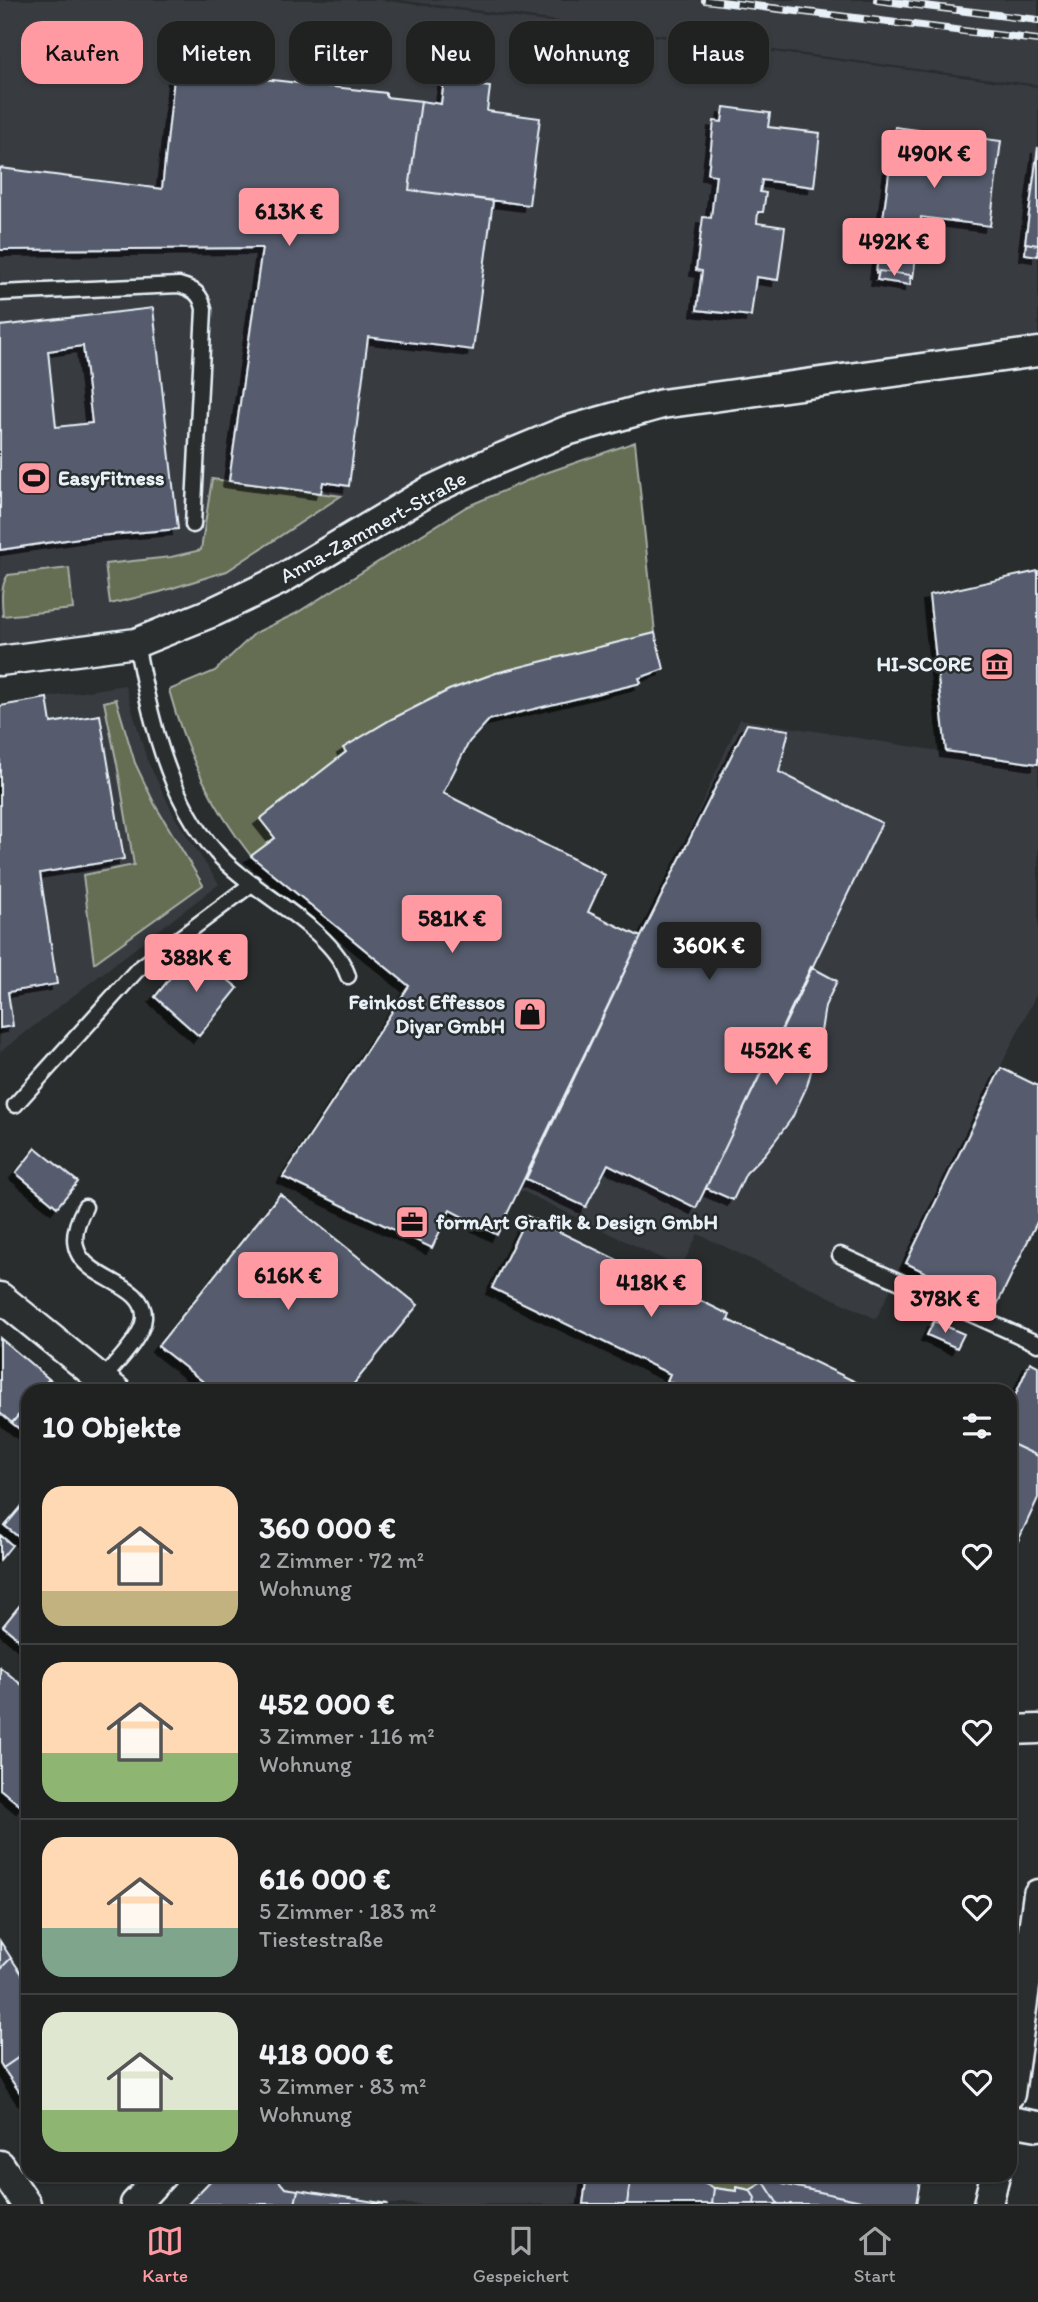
<!DOCTYPE html>
<html lang="de">
<head>
<meta charset="utf-8">
<style>
  body { margin:0; font-family:Itim,sans-serif; background:#282a2a; color:#f1f3f6; height:100vh; display:flex; flex-direction:column; font-size:26px; white-space:nowrap }
  * { box-sizing:border-box; margin:0 }
  p { font-size:23px; color:#a2a4a5 }
  .icon { flex:none; width:38px; height:38px; fill:none; stroke:currentColor; stroke-width:2; stroke-linecap:round; stroke-linejoin:round }
  .map { position:relative; flex:1; overflow:hidden }
  .drawer { position:absolute; left:21px; top:1384px; width:996px; height:798px; display:flex; flex-direction:column; background:#202222; border-radius:21px; box-shadow:0 2px 5px #0004,0 0 0 2px #3d3f40 }
  .drawer>* { flex:none }
  .top-card { position:absolute; left:21px; top:21px; width:998px; height:63px; display:flex; gap:14px }
  .price { position:absolute; translate:-50% -60px; padding:0 16px; border-radius:7px; background:#ff9aa2; color:#111; font-size:23px; line-height:46px; filter:drop-shadow(0 2px 4px #0008) }
  .price::after { content:''; position:absolute; left:50%; top:42px; width:21px; height:16px; margin-left:-10px; background:inherit; clip-path:polygon(0 0,100% 0,50% 100%) }
  .price.selected { background:#222; color:#fff }
  ul { padding:0; list-style:none }
  li { display:flex; align-items:center; gap:21px; height:175px; padding:0 21px }
  li+li { border-top:2px solid #3d3f40 }
  li span { display:grid; place-items:center; flex:none; width:196px; height:140px; border-radius:21px; color:#555 }
  li>.icon { margin-inline-start:auto }
  span .icon { width:84px; height:84px; fill:#fffc; stroke-width:1 }
  li b { font-size:30px }
  h2 { display:flex; justify-content:space-between; align-items:center; height:84px; padding:0 21px; font-size:30px }
  .chip { padding:0 24px; border-radius:21px; background:#202222; box-shadow:0 2px 5px #0004,0 0 0 2px #3d3f40; font-size:24px; line-height:63px }
  .chip.selected { background:#ff9aa2; color:#111 }
  .tab-bar { display:flex; justify-content:space-around; align-items:center; height:98px; border-top:2px solid #3d3f40; background:#202222; font-size:19px; color:#a2a4a5 }
  .tab-bar a { display:grid; justify-items:center; gap:4px }
  .tab-bar .selected { color:#ff9aa2 }
  .map>svg:first-child { display:block }
</style>
</head>
<body>
<div class="map">
<svg width="1038" height="2204" viewBox="0 0 1038 2204">
  <defs>
    <filter id="shadow"><feDropShadow dx="-6" dy="6" stdDeviation="0" flood-color="#0009"/></filter>
  </defs>
  <rect width="100%" height="100%" fill="#2a2d2e"/>
  <filter id="ink" filterUnits="userSpaceOnUse"><feTurbulence type="fractalNoise" baseFrequency=".0143" numOctaves="2"/><feDisplacementMap in="SourceGraphic" scale="14" xChannelSelector="R" yChannelSelector="G"/><feConvolveMatrix kernelMatrix="1 2 1 2 8 2 1 2 1" color-interpolation-filters="sRGB"/></filter>
  <g filter="url(#ink)">
    <path fill="#373b41" d="M0,0h380l658,87v265l-472,79 -353,181 -213,49z
      M400,0h638v85z
      M125,685l22,75 29,59 43,65 -219,168v-347z
      M740,719l298,48v224l-162,328 -178,-85 -17,34 -161,-78 121,-253z
      M285,2175h302l-4,29h-195l-103,-16 -6,-7z"/>
    <path fill="#656d53" stroke="#a6afa6" stroke-width="2" d="M635,442l20,191 -159,40 -47,17 -59,30 -46,28 2,4 -71,86 -24,18c-40,-51 -65,-104 -82,-166l46,-19 40,-38 40,-19 171,-107 74,-32z
      M212,479l129,17 -114,75 -67,21 -50,12 -5,-40 66,-7 30,-7z
      M69,568l4,41 -70,7c-1,-14 -3,-30 5,-41z
      M116,699l19,64 20,42 48,80 -109,78 -11,-88 51,-10 -17,-101 -13,-62z
      M695,2175h81l-26,15 -13,-3 -1,4 -22,-3 -11,-5v-2l-8,-1z"/>
    <path fill="#565b6d" stroke="#e8f1f8" stroke-width="2" fill-rule="evenodd" filter="url(#shadow)" d="M175,69l211,24v4l35,4 -12,89 84,11 -20,149 -105,-13 -19,149 -26,-4 -2,11 -92,-12 33,-233 -262,2v-82l162,21z
      M444,81l46,6 -3,24 53,7 -11,87 -120,-15 12,-89 20,3z
      M724,107l46,6 -2,14 52,6 -6,54 -52,-7 -2,12 6,1 -3,19h-5l-1,11 28,4 -7,53 -22,-3 -5,39 -54,-6 5,-39 -6,-1 7,-53 8,1 5,-43 -8,-1 6,-53 8,1z
      M895,127l106,14 -11,85 -69,-9 -8,61h-3l1,-3 -32,-4 -1,3 -2,-1z
      M1038,147v98l-13,-2z
      M1026,243l12,2v11l-13,-2z
      M879,271l32,4 -1,10 -33,-5z
      M153,308l25,221 -92,8 -86,13v-224zM83,346l9,77 -36,4 -8,-76z
      M1038,571v193l-92,-13 -17,-156z
      M655,633l9,36 -25,9 2,5 -152,37 -20,22 -26,51 162,82 -17,37 53,25 -144,298 -47,-25 -18,38 -149,-71 126,-191 -158,-130 24,-18 -15,-19 86,-67 -3,-4 47,-28 59,-30 47,-17z
      M47,698l4,25 49,-8 24,144 -84,14 17,111 -49,8 5,34 -13,2v-322z
      M747,724l42,6 -10,42 103,51 -186,385 -88,-44 -22,43 -60,-28 115,-242z
      M190,953l15,13 2,-3 31,25 -39,48 -44,-39z
      M811,967l26,14 -12,25 -5,32 -13,48 -15,32 -27,36 -19,19 -13,27 -27,-12z
      M1001,1068l37,18v134l-42,87 -90,-44z
      M36,1148l42,34 -21,25 -41,-34z
      M280,1194l138,111 -70,86h-133l-57,-45z
      M527,1216l203,99 -2,5 132,64 -3,7h-169l-21,-10 3,-7 -178,-86z
      M934,1321l30,13 -7,14 -30,-13z
      M0,1338l49,41 -10,12h-11v13l-16,19 -12,-10z
      M1030,1362l8,4v90l-28,-13v-36z
      M49,1379l15,12h-25z
      M28,1404v32l-16,-13z
      M1010,1443l28,13v42l-19,41 -9,-4z
      M27,1500l1,40 -2,3 -21,-17z
      M0,1535l12,10 -12,15z
      M1010,1535l9,4 -9,18z
      M28,1595v52l-25,-21z
      M0,1667l28,23v109l-6,8 -22,-18z
      M0,1941l11,17 -11,11z
      M11,1958l17,25v68l-25,17 -3,-5v-94z
      M28,2051v53l-25,-36z
      M216,2175h69l-6,6 6,7 13,2 -3,14h-107z
      M587,2175h44l-4,29h-44z
      M631,2175h64v5l9,1 -1,2 11,5 -2,16h-85z
      M778,2175h81v3l4,1 5,-4h53l-5,29h-41l-92,-20z
      M778,2175l5,9 92,20h-97l-14,-22z
      M764,2182l14,22h-24l1,-6 -5,-8z
      M736,2187l14,3 5,8 -1,6h-42l2,-16 22,3z
      M298,2190l90,14h-93z"/>
    <g fill="none" stroke-linecap="round" stroke-linejoin="round">
      <g stroke="#e8f1f8" stroke-width="19">
        <path id="lane" d="M0,293l179,-8c15,4 22,9 25,24l-11,216
          M136,643c14,72 30,153 80,209 34,40 116,75 132,124
          M15,1105l122,-135 116,-87
          M85,1207c-42,76 62,65 59,111 -1,19 -30,47 -42,62
          M840,1255l198,89"/>
      </g>
      <g stroke="#e8f1f8" stroke-width="33">
        <path id="street" d="M0,661l136,-18 77,-31 67,-32 149,-89 60,-28 77,-32 96,-27 376,-52
          M0,1297l116,94
          M1010,1730l28,-1
          M1010,2094l28,-200
          M1010,2121l28,5
          M0,2165l26,39
          M135,2204l27,-29
          M988,2204l7,-29"/>
      </g>
      <use href="#lane" stroke="#2a2d2e" stroke-width="14"/>
      <use href="#street" stroke="#2a2d2e" stroke-width="28"/>
      <g stroke="#e8f1f8" stroke-width="8">
        <path id="rail" d="M705,0l333,40
          M877,0l161,20"/>
      </g>
      <use href="#rail" stroke="#2a2d2e" stroke-width="5" stroke-dasharray="16" stroke-linecap="butt"/>
    </g>
  </g>
  <defs>
    <g id="stadium-square" transform="scale(1.75)"><rect x="-9" y="-9" width="18" height="18" rx="4" fill="#ff9aa2" stroke="#2a2d2e"/><path d="M0-5a6.5 5 0 1 0 0 10a6.5 5 0 1 0 0-10ZM-3.5-1.8h7v3.6h-7Z" fill="#111"/></g>
    <g id="museum-square" transform="scale(1.75)"><rect x="-9" y="-9" width="18" height="18" rx="4" fill="#ff9aa2" stroke="#2a2d2e"/><path d="M0-6L6-3V-2H-6V-3ZM-5-1h2V3h-2ZM-1-1h2V3h-2ZM3-1h2V3H3ZM-6 4H6V6H-6Z" fill="#111"/></g>
    <g id="shop-square" transform="scale(1.75)"><rect x="-9" y="-9" width="18" height="18" rx="4" fill="#ff9aa2" stroke="#2a2d2e"/><path d="M-5-2.5h2.3a2.7 3.5 0 0 1 5.4 0H5L5.5 6h-11ZM-1.5-2.5h3a1.5 2.3 0 0 0-3 0Z" fill="#111"/></g>
    <g id="office-square" transform="scale(1.75)"><rect x="-9" y="-9" width="18" height="18" rx="4" fill="#ff9aa2" stroke="#2a2d2e"/><path d="M-6-3h4V-5.5h4V-3h4V5H-6ZM-1-4.5V-3h2v-1.5ZM-6 0V1H6V0Z" fill="#111"/></g>
  </defs>
  <g fill-rule="evenodd">
    <use href="#stadium-square" x="34" y="478"/>
    <use href="#museum-square" x="997" y="664"/>
    <use href="#shop-square" x="530" y="1014"/>
    <use href="#office-square" x="412" y="1222"/>
  </g>
  <g text-anchor="middle" stroke-width="5" stroke-linejoin="round" paint-order="stroke">
    <g font-size="21" font-weight="bold" fill="#e8f1f8" stroke="#2a2d2e" text-anchor="start">
      <text x="58" y="485">EasyFitness</text>
      <text x="972" y="671" text-anchor="end">HI-SCORE</text>
      <text x="505" y="1009" text-anchor="end">Feinkost Effessos<tspan x="505" dy="24">Diyar GmbH</tspan></text>
      <text x="436" y="1229">formArt Grafik &amp; Design GmbH</text>
    </g>
    <g font-size="21" fill="#e8f1f8" stroke="#2a2d2e">
      <text transform="translate(373 527) rotate(-29)" y="7">Anna-Zammert-Straße</text>
    </g>
  </g>
</svg>
<b class="price" style="left:934px;top:190px">490K €</b>
<b class="price" style="left:289px;top:248px">613K €</b>
<b class="price" style="left:894px;top:278px">492K €</b>
<b class="price" style="left:452px;top:955px">581K €</b>
<b class="price selected" style="left:709px;top:982px">360K €</b>
<b class="price" style="left:196px;top:994px">388K €</b>
<b class="price" style="left:776px;top:1087px">452K €</b>
<b class="price" style="left:288px;top:1312px">616K €</b>
<b class="price" style="left:651px;top:1319px">418K €</b>
<b class="price" style="left:945px;top:1335px">378K €</b>
<div class="top-card">
<a class="chip selected">Kaufen</a>
<a class="chip">Mieten</a>
<a class="chip">Filter</a>
<a class="chip">Neu</a>
<a class="chip">Wohnung</a>
<a class="chip">Haus</a>
</div>
<section class="drawer">
<h2>10 Objekte<svg class="icon" aria-label="filters" viewBox="0 0 24 24"><path d="M4 7h16M4 17h16"/><circle cx="9" cy="7" r="2"/><circle cx="15" cy="17" r="2"/></svg></h2>
<ul>
<li><span style="background:linear-gradient(#ffd9b3 75%,#c2b280 0)"><svg class="icon" aria-label="home" viewBox="0 0 24 24"><path d="M3 11l9-7 9 7M6 9v11h12V9"/></svg></span><div><b>360 000 €</b><p>2 Zimmer · 72 m²</p><p>Wohnung</p></div><svg class="icon" aria-label="heart" viewBox="0 0 24 24"><path d="M12 20l-8-8c-3-5 5-10 8-4 3-6 11-1 8 4z"/></svg></li>
<li><span style="background:linear-gradient(#ffd9b3 65%,#8fb573 0)"><svg class="icon" aria-label="home" viewBox="0 0 24 24"><path d="M3 11l9-7 9 7M6 9v11h12V9"/></svg></span><div><b>452 000 €</b><p>3 Zimmer · 116 m²</p><p>Wohnung</p></div><svg class="icon" aria-label="heart" viewBox="0 0 24 24"><path d="M12 20l-8-8c-3-5 5-10 8-4 3-6 11-1 8 4z"/></svg></li>
<li><span style="background:linear-gradient(#ffd9b3 65%,#7fa58c 0)"><svg class="icon" aria-label="home" viewBox="0 0 24 24"><path d="M3 11l9-7 9 7M6 9v11h12V9"/></svg></span><div><b>616 000 €</b><p>5 Zimmer · 183 m²</p><p>Tiestestraße</p></div><svg class="icon" aria-label="heart" viewBox="0 0 24 24"><path d="M12 20l-8-8c-3-5 5-10 8-4 3-6 11-1 8 4z"/></svg></li>
<li><span style="background:linear-gradient(#dfe7d0 70%,#8fb573 0)"><svg class="icon" aria-label="home" viewBox="0 0 24 24"><path d="M3 11l9-7 9 7M6 9v11h12V9"/></svg></span><div><b>418 000 €</b><p>3 Zimmer · 83 m²</p><p>Wohnung</p></div><svg class="icon" aria-label="heart" viewBox="0 0 24 24"><path d="M12 20l-8-8c-3-5 5-10 8-4 3-6 11-1 8 4z"/></svg></li>
</ul>
</section>
</div>
<nav class="tab-bar">
<a class="selected"><svg class="icon" aria-label="map" viewBox="0 0 24 24"><path d="M3 6l6-2 6 2 6-2v14l-6 2-6-2-6 2zM9 4v14M15 6v14"/></svg>Karte</a>
<a><svg class="icon" aria-label="saved" viewBox="0 0 24 24"><path d="M7 4h10v16l-5-4-5 4z"/></svg>Gespeichert</a>
<a><svg class="icon" aria-label="home" viewBox="0 0 24 24"><path d="M3 11l9-7 9 7M6 9v11h12V9"/></svg>Start</a>
</nav>
</body>
</html>
